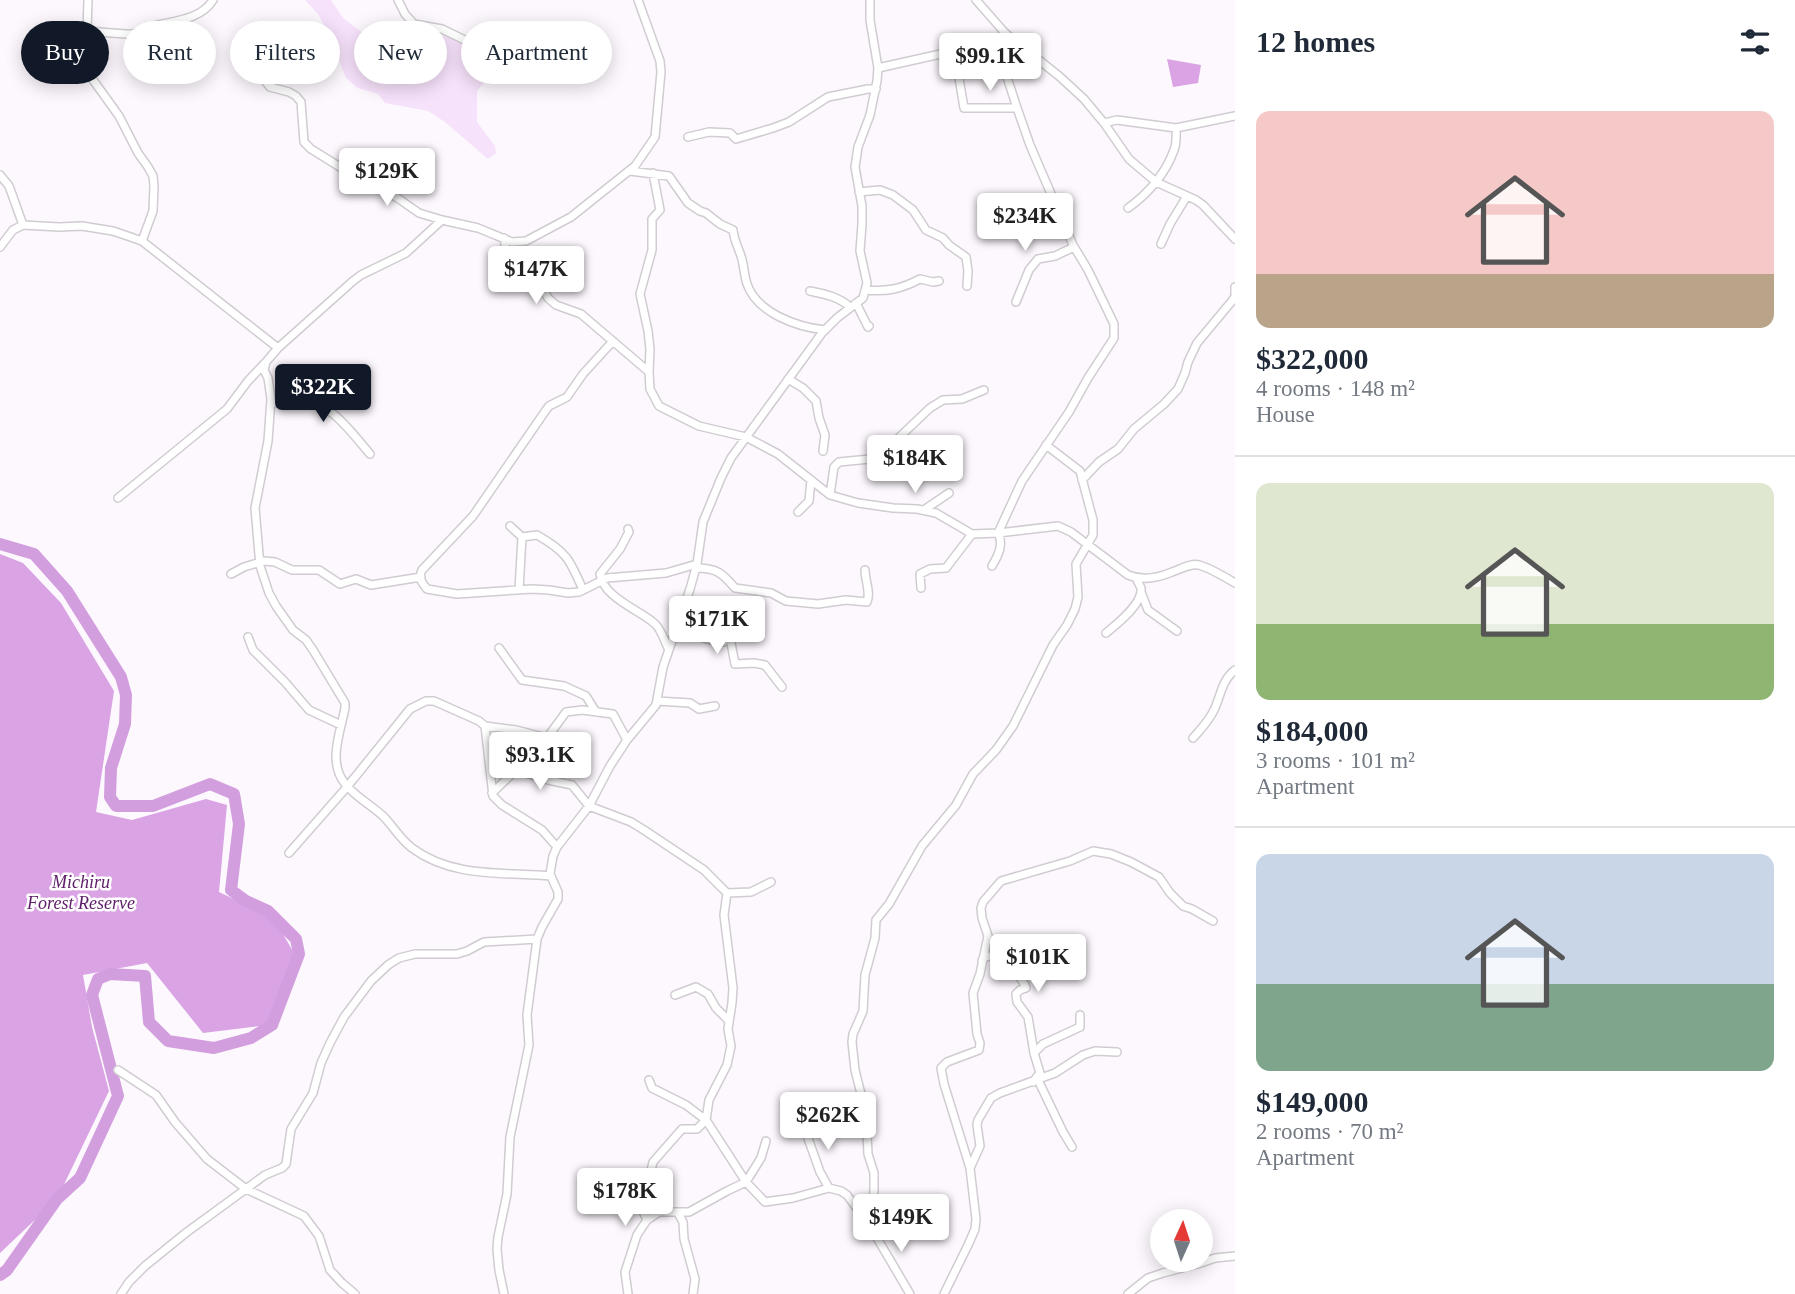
<!DOCTYPE html>
<html lang="en">
<head>
<meta charset="utf-8">
<style>
  body { margin:0; font-family:Georgia,serif; background:#f2f2f3; color:#1f2937; height:100vh; display:flex; flex-direction:column; font-size:26px; white-space:nowrap }
  * { box-sizing:border-box; margin:0 }
  p { font-size:23px; color:#747a83 }
  .icon { flex:none; width:38px; height:38px; fill:none; stroke:currentColor; stroke-width:2; stroke-linecap:round; stroke-linejoin:round }
  .map { position:relative; flex:1; overflow:hidden }
  .drawer { display:flex; flex-direction:column; background:#fff; width:560px }
  .drawer>* { flex:none }
  .hud { position:absolute; left:21px; top:21px; width:665px; height:63px; display:flex; gap:14px }
  .needle { width:46px; rotate:3deg }
  .controls { position:absolute; left:1150px; top:1209px; display:grid; gap:14px }
  .controls a { display:grid; place-items:center; width:63px; height:63px; border-radius:50%; background:#fff; box-shadow:0 4px 18px #0003; font-size:35px }
  .price { position:absolute; translate:-50% -60px; padding:0 16px; border-radius:7px; background:#fff; color:#222; font-size:23px; line-height:46px; filter:drop-shadow(0 2px 4px #0008) }
  .price::after { content:''; position:absolute; left:50%; top:42px; width:21px; height:16px; margin-left:-10px; background:inherit; clip-path:polygon(0 0,100% 0,50% 100%) }
  .price.current { background:#111827; color:#fff }
  ul { padding:0; list-style:none }
  li { display:grid; align-content:center; gap:14px; height:371px; padding:0 21px }
  li+li { border-top:2px solid #e0e1e3 }
  li span { display:grid; place-items:center; height:217px; border-radius:14px; color:#555 }
  li>.icon { margin-inline-start:auto }
  span .icon { width:126px; height:126px; fill:#fffc; stroke-width:1 }
  li b { font-size:30px }
  h2 { display:flex; justify-content:space-between; align-items:center; height:84px; padding:0 21px; font-size:30px }
  .chip { padding:0 24px; border-radius:32px; background:#fff; box-shadow:0 4px 18px #0003; font-size:24px; line-height:63px }
  .chip.current { background:#111827; color:#fff }
  main { display:flex; flex:1; min-height:0 }
  .map>svg:first-child { display:block }
</style>
</head>
<body>
<main>
<div class="map">
<svg width="1235" height="1294" viewBox="0 0 1235 1294">
  <rect width="100%" height="100%" fill="#fdf8fe"/>
  <path fill="#f7e2fb" d="M305,0h26l12,18 25,19 23,10 17,16c9,-10 12,-22 22,-32l31,11 30,20 2,10 -16,19v31l18,24 1,7 -8,6 -43,-37 -17,-11 -43,-8 -7,-9 -20,-6 -12,-10 -18,-46 -10,-18z"/>
  <path fill="#d9a3e4" d="M1167,59l34,6 -3,18 -25,4z
    M0,554l23,9 38,40 53,88 -18,121 36,8 74,-21 21,6 -8,87 55,26 21,37 -28,70 -64,8 -56,-70 -64,12 9,52 17,64 -52,108 -57,54z"/>
  <g fill="none" stroke-linecap="round" stroke-linejoin="round">
    <path stroke="#d39ede" stroke-width="12" d="M0,544l34,10 33,37 54,86 5,18 -1,29 -14,44 -1,29 6,9h37l57,-22 24,10 5,30 -8,66 15,11 22,10 28,28 3,15 -27,71 -21,13 -37,10 -46,-7 -19,-19 -4,-46 -35,-2 -12,5 -6,16 26,101 -38,82 -23,21 -50,71 -7,5"/>
    <g stroke="#d0ccd1" stroke-width="10">
      <path id="street" d="M88,0l-1,31 -4,35 36,50 19,37 10,14 5,9 1,10 -1,25 -11,30
        M398,0l7,14 9,10 28,5 33,16 26,21
        M976,0l29,33 54,43 25,23 20,24 25,36 27,23 40,18 7,5 32,34
        M87,31c15,1 30,3 45,3 8,-1 13,-6 21,-8 20,-5 48,-6 60,-26
        M878,68l76,-17 4,3 1,24 5,30h53
        M257,71l13,16 19,5 7,4 5,6 3,40 7,7 29,18 24,11 35,21 20,14 23,7
        M1104,123l13,-3 59,8 59,-12
        M688,137l21,-5 21,1 6,6 37,-11 16,-6 39,-25 40,-8h8
        M630,171l39,5 19,27 12,8 6,2 14,11 13,6c1,10 5,17 8,26 3,9 3,19 6,28 10,29 50,43 78,46
        M0,175l9,11 14,39
        M859,192l21,-2 13,5 20,15 13,20 17,8 6,7 17,12 2,14 -1,15
        M1128,208c20,-14 38,-35 46,-58 3,-7 2,-15 2,-22
        M504,238l2,12 7,11 26,21 9,16 8,7 25,9 68,58 1,17 9,17 40,20 47,11 32,17 52,41 28,8 35,5 24,1 19,4 36,21 26,-1 60,-7 13,6 57,43c15,6 30,3 44,-3 9,-3 18,-9 27,-7 11,3 26,12 36,18
        M1161,244l9,-20 17,-28
        M0,247l13,-17 10,-5 36,2 23,-1 31,5 29,10 136,107
        M866,290c21,2 35,-1 54,-11l13,3 6,-1
        M810,291c15,3 29,6 40,16
        M1016,302l13,-32 9,-11 17,-3 19,-9
        M856,303l12,24 1,-1
        M613,341l-30,33 -16,23 -18,9 -3,4 -73,106 -51,54c-4,8 0,13 5,19l30,5 75,-5 17,1 19,3 11,-1 28,-14 59,-5 31,-9
        M649,372l1,-23 -2,-18 -8,-37 12,-44v-31l8,-9 -7,-37
        M788,379l15,9 13,13 3,17 6,17 -2,16
        M271,404c9,-2 19,-5 28,-5 31,2 52,33 71,55
        M1082,480l17,-18 19,-13 16,-20 30,-25 14,-15 7,-16 3,-11 9,-19 35,-42 3,-5v-9
        M830,495l4,-28 5,-5 31,-3 19,-12 41,-39 13,-8 19,-1 22,-9
        M118,498l109,-89 21,-28 17,-18
        M924,510l25,-17
        M798,512l11,-11 2,-21
        M510,526l12,11 15,-2c30,17 33,25 46,55
        M628,529l1,3 -9,17 -20,25c3,23 39,36 54,49 7,5 10,17 14,25
        M992,566c6,-10 12,-22 6,-33l24,-52 47,-69 19,-34 26,-40v-14l-26,-54 -15,-25 -43,-100 -13,-37 -10,-31 -2,-44
        M696,568c21,0 26,5 39,20l36,5 15,8 32,3 28,-4 21,2c4,-10 -2,-21 -2,-32
        M231,574l13,-7 20,-6 11,1 17,8h27l21,14 16,-5 15,6 50,-8
        M921,588l-1,-14 10,-5 16,-1 26,-34
        M519,590l3,-53
        M1141,592l7,18 29,21
        M676,626c14,9 31,14 48,16l3,-6 -2,-14
        M1106,633c11,-9 37,-29 35,-45 -1,-2 -4,-8 -5,-10
        M727,636l4,7 4,21 19,-1 11,2 17,22
        M248,637l5,13 32,32 24,28 32,15
        M499,648l23,32 42,6 22,10 10,16
        M657,701l33,2 9,6 16,-3
        M485,726l8,70 9,9 40,25 15,17
        M1193,738c8,-9 16,-17 21,-28 7,-14 7,-29 21,-40
        M492,793l24,-23 32,10 24,5 17,21 42,16 13,8 60,40 23,23 24,-1 20,-10
        M289,853l58,-66 63,-78 16,-8h8l45,20 6,5 31,4 31,8 19,-26 16,-2 31,4 14,26
        M551,876c-48,-4 -99,2 -139,-28 -12,-9 -19,-22 -29,-32 -12,-11 -27,-19 -37,-31 -19,-22 -6,-51 -1,-77v-5l-32,-53 -7,-10 -13,-10 -17,-24 -7,-13 -9,-27 -5,-58 13,-67 3,-42 -3,-21 -4,-8 2,-8 12,-14 75,-67 8,-6 45,-22 36,-33 36,8 34,14 14,-1 45,-24 64,-51 20,-29 6,-65 -1,-11 -22,-61
        M982,961l1,-3 7,-2h16l19,29 1,3 -6,2 -4,4 1,8 11,15 6,36 6,20 -7,9
        M675,995l21,-8 12,7 8,14 13,13
        M1034,1053l9,-9 37,-17v-12
        M118,1070l38,25 19,27 32,37 39,30 58,27 15,20 11,34 12,13 13,11
        M649,1080l3,8 34,17 20,15 40,62 19,20 28,-4 36,-10 12,3 6,4 23,31 40,68
        M1038,1080l25,52 9,15
        M804,1127l16,45 9,16
        M970,1168l10,-22 -3,-21 1,-5 13,-22 9,-5 55,-20 28,-18 12,-4 22,1
        M678,1213l5,9 1,17 11,40 -2,15
        M647,1220l-5,-11 11,-47 29,-33h15l9,-9 3,-20 18,-35 4,-19 -3,-17 4,-26 1,-15 -9,-73 3,-22
        M870,1226l4,-36v-17l-6,-19 -2,-40 -11,-44 -3,-28 1,-8 10,-23 2,-36 10,-37 1,-18 13,-16 33,-58 34,-41 17,-31 23,-24 17,-24 40,-81 14,-20 8,-16 3,-12 -2,-33 17,-29v-15l-13,-49 -34,-26
        M121,1294l8,-12 16,-16 42,-34 78,-57 17,-7 4,-4 5,-35 22,-36 8,-30 9,-20 14,-26 27,-36 17,-16 11,-7 16,-4h42l10,-3 17,-9 53,-3
        M504,1294l-5,-24 -2,-21 1,-12 9,-43 3,-57 19,-92 -2,-30 10,-76 5,-12 16,-28v-7l-8,-18 3,-18 4,-9 32,-41 21,-40 17,-26 29,-35 7,-38 27,-78 7,-25 6,-42 18,-44 10,-20 91,-125 15,-15 26,-20 4,-15 -7,-32 2,-27v-18l-7,-39 3,-20 12,-32 7,-34 1,-13 -8,-48v-20
        M628,1294l-3,-22 12,-37 10,-15 12,-8h30l38,-21 19,-9 15,-24 5,-17
        M944,1294l25,-51 6,-14 1,-10 -6,-51 -26,-84 -3,-16 6,-6 32,-12 1,-7 -3,-9 -4,-41 7,-19 8,-38 -6,-18 -1,-10 2,-6 18,-21 69,-20 23,-10 18,3 20,8 28,15 11,16 13,13 9,3 21,12
        M1128,1294l20,-16 15,-5 38,-10 14,-5 20,-2"/>
    </g>
    <use href="#street" stroke="#fff" stroke-width="7"/>
  </g>
  <g text-anchor="middle" stroke-width="5" stroke-linejoin="round" paint-order="stroke">
    <g font-size="18" font-style="italic" fill="#5d1d69" stroke="#fff">
      <text x="81" y="888">Michiru<tspan x="81" dy="21">Forest Reserve</tspan></text>
    </g>
  </g>
</svg>
<div class="controls">
<a><svg class="needle" viewBox="-14 -14 28 28"><path d="M0-13l5 13h-10z" fill="#e53935"/><path d="M0 13l5-13h-10z" fill="#747a83"/></svg></a>
</div>
<b class="price" style="left:990px;top:93px">$99.1K</b>
<b class="price" style="left:387px;top:208px">$129K</b>
<b class="price" style="left:1025px;top:253px">$234K</b>
<b class="price" style="left:536px;top:306px">$147K</b>
<b class="price current" style="left:323px;top:424px">$322K</b>
<b class="price" style="left:915px;top:495px">$184K</b>
<b class="price" style="left:717px;top:656px">$171K</b>
<b class="price" style="left:540px;top:792px">$93.1K</b>
<b class="price" style="left:1038px;top:994px">$101K</b>
<b class="price" style="left:828px;top:1152px">$262K</b>
<b class="price" style="left:625px;top:1228px">$178K</b>
<b class="price" style="left:901px;top:1254px">$149K</b>
<div class="hud">
<a class="chip current">Buy</a>
<a class="chip">Rent</a>
<a class="chip">Filters</a>
<a class="chip">New</a>
<a class="chip">Apartment</a>
</div>
</div>
<section class="drawer">
<h2>12 homes<svg class="icon" aria-label="filters" viewBox="0 0 24 24"><path d="M4 7h16M4 17h16"/><circle cx="9" cy="7" r="2"/><circle cx="15" cy="17" r="2"/></svg></h2>
<ul>
<li><span style="background:linear-gradient(#f6c9c9 75%,#b9a48a 0)"><svg class="icon" aria-label="home" viewBox="0 0 24 24"><path d="M3 11l9-7 9 7M6 9v11h12V9"/></svg></span><div><b>$322,000</b><p>4 rooms · 148 m²</p><p>House</p></div></li>
<li><span style="background:linear-gradient(#dfe7d0 65%,#8fb573 0)"><svg class="icon" aria-label="home" viewBox="0 0 24 24"><path d="M3 11l9-7 9 7M6 9v11h12V9"/></svg></span><div><b>$184,000</b><p>3 rooms · 101 m²</p><p>Apartment</p></div></li>
<li><span style="background:linear-gradient(#c9d6e8 60%,#7fa58c 0)"><svg class="icon" aria-label="home" viewBox="0 0 24 24"><path d="M3 11l9-7 9 7M6 9v11h12V9"/></svg></span><div><b>$149,000</b><p>2 rooms · 70 m²</p><p>Apartment</p></div></li>
</ul>
</section>
</main>
</body>
</html>
